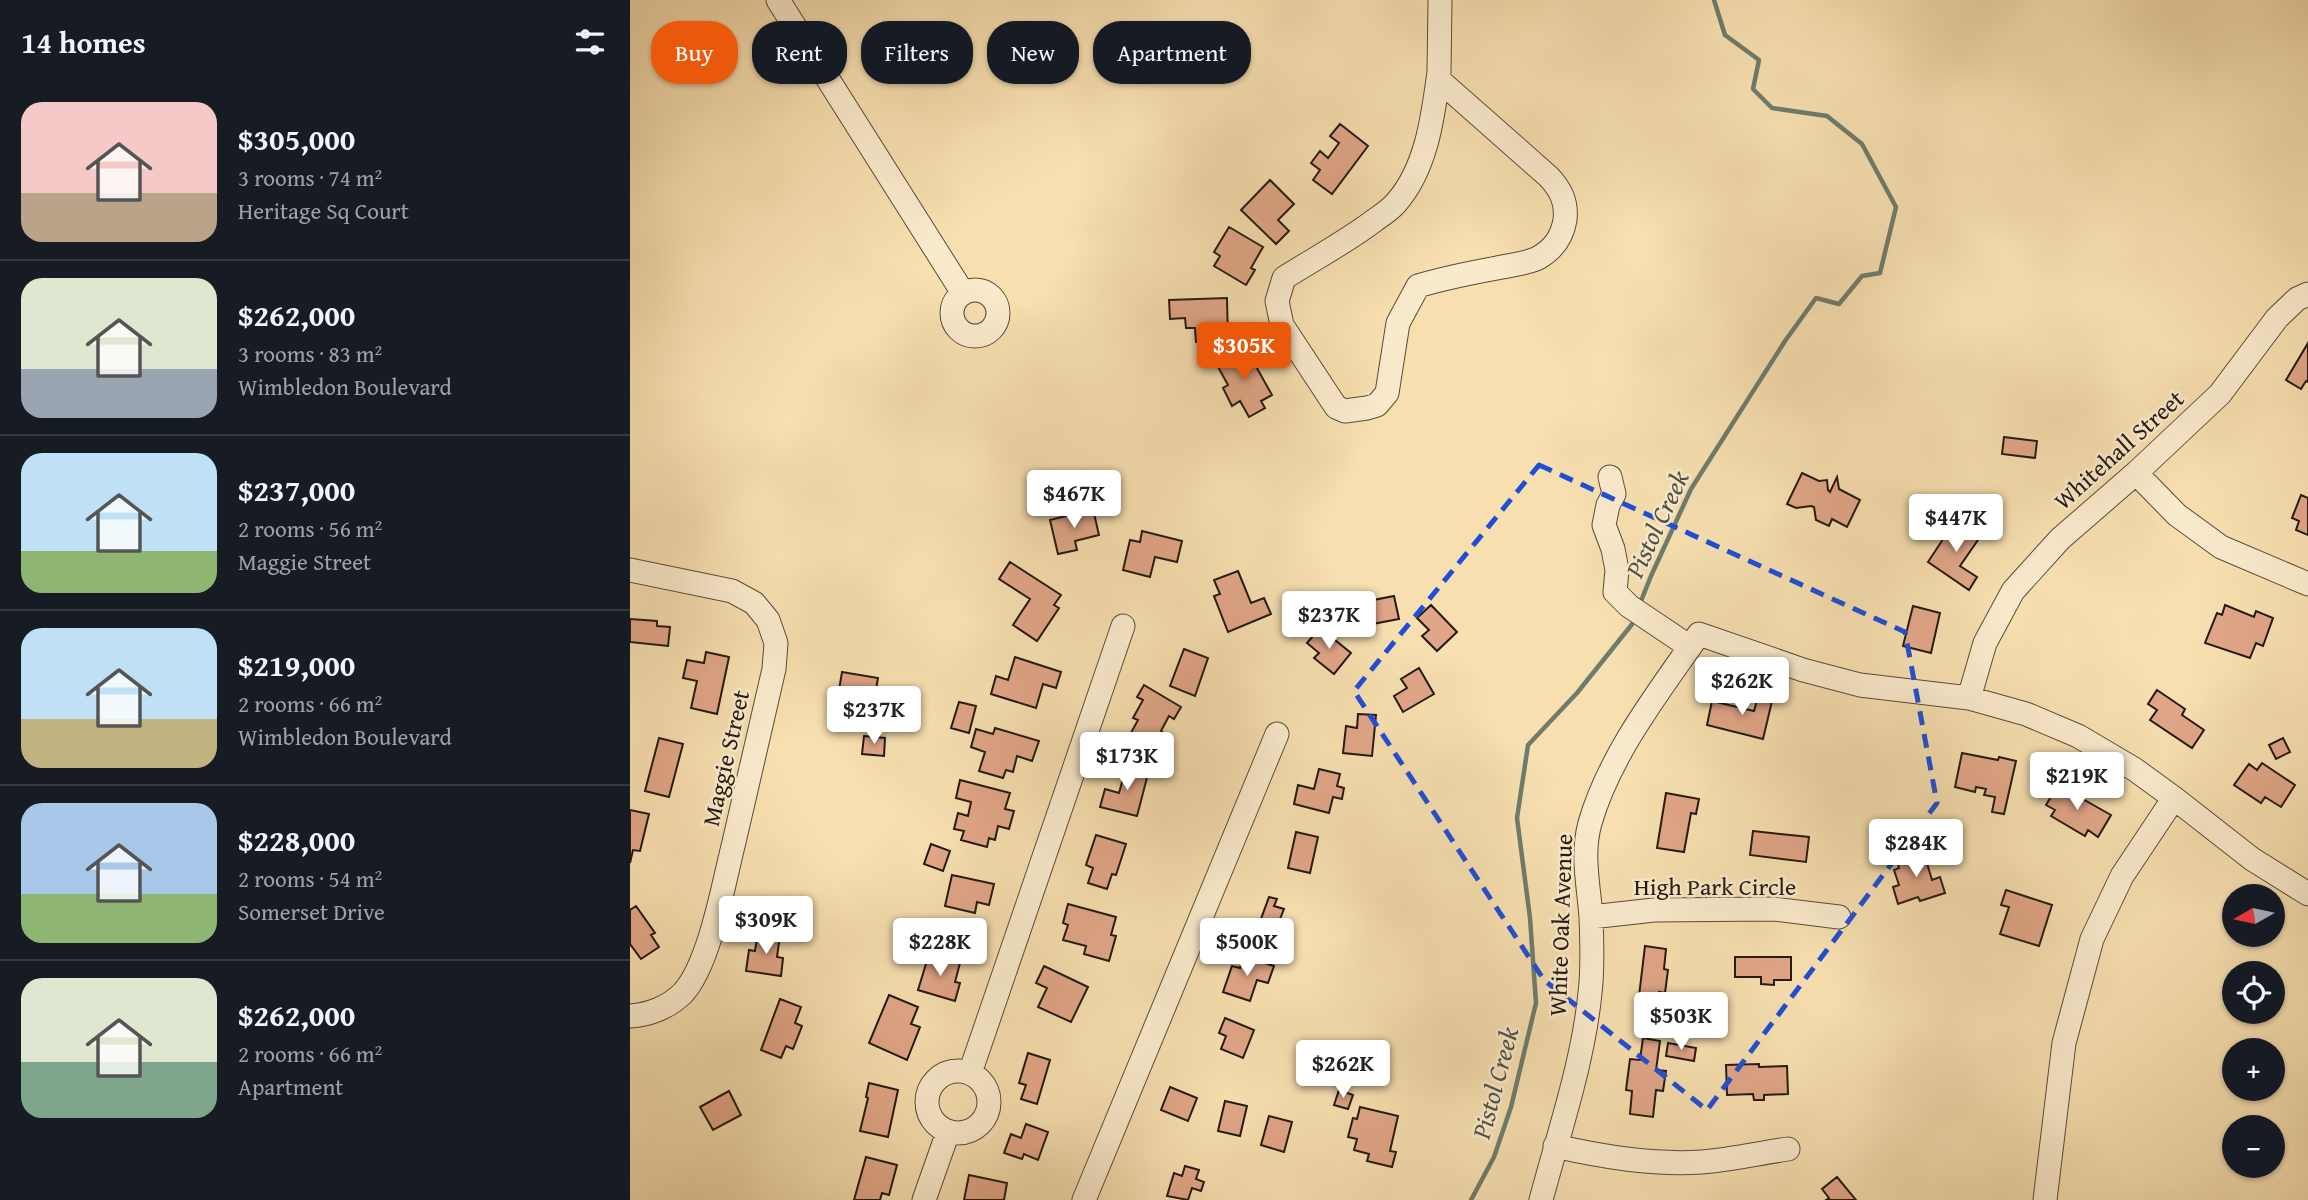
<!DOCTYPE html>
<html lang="en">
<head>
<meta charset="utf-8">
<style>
  body { margin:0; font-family:"Gentium Book Plus",serif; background:#20242c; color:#f1f3f6; height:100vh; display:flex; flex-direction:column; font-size:26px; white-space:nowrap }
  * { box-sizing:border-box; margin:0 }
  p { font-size:23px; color:#9ea1a6 }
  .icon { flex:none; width:38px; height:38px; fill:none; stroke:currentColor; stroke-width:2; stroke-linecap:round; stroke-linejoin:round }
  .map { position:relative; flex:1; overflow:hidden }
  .panel { display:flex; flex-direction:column; background:#171b24; width:630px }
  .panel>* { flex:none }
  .guide { position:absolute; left:21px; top:21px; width:665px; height:63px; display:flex; gap:14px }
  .needle { width:46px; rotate:261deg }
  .buttons { position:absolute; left:1592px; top:884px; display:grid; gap:14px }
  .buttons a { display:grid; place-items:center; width:63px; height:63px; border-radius:50%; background:#171b24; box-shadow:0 2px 5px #0004; font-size:35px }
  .price { position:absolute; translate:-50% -60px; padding:0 16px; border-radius:7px; background:#fff; color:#222; font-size:23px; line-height:46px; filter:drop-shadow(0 2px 4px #0008) }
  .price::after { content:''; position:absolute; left:50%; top:42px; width:21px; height:16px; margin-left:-10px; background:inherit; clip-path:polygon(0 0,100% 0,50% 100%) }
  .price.current { background:#ea580c; color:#fff }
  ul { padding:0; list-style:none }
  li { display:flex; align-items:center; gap:21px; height:175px; padding:0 21px }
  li+li { border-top:2px solid #363941 }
  li span { display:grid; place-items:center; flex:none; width:196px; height:140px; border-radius:21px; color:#555 }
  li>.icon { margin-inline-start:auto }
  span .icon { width:84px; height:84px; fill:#fffc; stroke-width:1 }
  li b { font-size:30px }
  h2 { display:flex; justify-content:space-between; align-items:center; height:84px; padding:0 21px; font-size:30px }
  .pill { padding:0 24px; border-radius:28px; background:#171b24; box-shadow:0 2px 5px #0004; font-size:24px; line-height:63px }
  .pill.current { background:#ea580c; color:#fff }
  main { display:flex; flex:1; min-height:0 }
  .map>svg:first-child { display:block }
</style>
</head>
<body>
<main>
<section class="panel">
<h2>14 homes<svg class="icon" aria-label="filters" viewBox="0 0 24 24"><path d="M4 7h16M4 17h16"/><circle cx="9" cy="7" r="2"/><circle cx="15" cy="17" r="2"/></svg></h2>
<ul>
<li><span style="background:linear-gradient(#f6c9c9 65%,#b9a48a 0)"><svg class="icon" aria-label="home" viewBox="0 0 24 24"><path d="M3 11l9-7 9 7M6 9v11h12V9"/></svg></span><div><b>$305,000</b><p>3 rooms · 74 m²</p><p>Heritage Sq Court</p></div></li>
<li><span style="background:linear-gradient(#dfe7d0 65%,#9aa5b1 0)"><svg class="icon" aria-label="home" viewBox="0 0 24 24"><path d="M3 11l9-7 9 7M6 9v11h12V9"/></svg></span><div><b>$262,000</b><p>3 rooms · 83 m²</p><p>Wimbledon Boulevard</p></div></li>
<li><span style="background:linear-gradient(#bfe0f5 70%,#8fb573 0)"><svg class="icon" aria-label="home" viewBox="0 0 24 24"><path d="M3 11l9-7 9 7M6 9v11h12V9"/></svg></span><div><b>$237,000</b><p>2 rooms · 56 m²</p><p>Maggie Street</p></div></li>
<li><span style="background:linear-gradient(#bfe0f5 65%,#c2b280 0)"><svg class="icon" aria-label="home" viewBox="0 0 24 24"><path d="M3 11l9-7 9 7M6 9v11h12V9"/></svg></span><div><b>$219,000</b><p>2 rooms · 66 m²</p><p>Wimbledon Boulevard</p></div></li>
<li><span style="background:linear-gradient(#a9c7e8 65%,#8fb573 0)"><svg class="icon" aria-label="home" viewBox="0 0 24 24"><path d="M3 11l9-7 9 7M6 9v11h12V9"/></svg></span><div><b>$228,000</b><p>2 rooms · 54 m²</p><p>Somerset Drive</p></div></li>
<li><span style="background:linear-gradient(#dfe7d0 60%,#7fa58c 0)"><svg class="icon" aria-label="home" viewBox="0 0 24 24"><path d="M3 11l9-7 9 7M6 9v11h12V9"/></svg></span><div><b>$262,000</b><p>2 rooms · 66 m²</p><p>Apartment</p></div></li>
</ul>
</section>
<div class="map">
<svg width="1678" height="1200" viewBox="0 0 1678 1200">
  <rect width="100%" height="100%" fill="#f7dfb0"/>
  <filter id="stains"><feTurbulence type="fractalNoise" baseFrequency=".00286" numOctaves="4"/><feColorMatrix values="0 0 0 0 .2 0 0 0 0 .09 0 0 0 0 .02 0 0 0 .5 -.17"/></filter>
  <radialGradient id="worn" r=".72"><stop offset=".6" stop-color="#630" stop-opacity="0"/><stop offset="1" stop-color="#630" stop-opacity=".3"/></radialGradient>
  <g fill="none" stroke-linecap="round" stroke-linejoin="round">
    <path stroke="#6d7c6e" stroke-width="4.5" d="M1009,606l12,-30 40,-87 94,-148 31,-43 23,6 23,-28 18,-3 16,-66 -34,-63 -35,-28 -55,-8 -19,-19 6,-29 -34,-25 -11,-35
      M841,1200l23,-43 17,-50 25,-104 -6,-85 -13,-100 11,-73 49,-52 56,-70 2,-5"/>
  </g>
  <path fill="#e1a688" stroke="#241a12" stroke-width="2" d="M710,124l28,22 -36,48 -19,-14 7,-10 -9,-7 9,-12 8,7 11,-15 -9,-7z
    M640,180l24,24 -16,16 11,11 -13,13 -35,-34z
    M599,227l34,20 -12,21 4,2 -9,15 -32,-19 6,-10 -6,-4z
    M597,298l1,43 -32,1 -1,-14h-9l-1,-10 -15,1 -1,-19z
    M1678,343v39l-2,-1 -5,8 -15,-9z
    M614,345l28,50 -11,6 4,7 -16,9 -9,-16 -8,5 -9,-18 5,-3 -10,-18 9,-5 -3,-6z
    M1374,437l33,4 -2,17 -33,-4z
    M1172,473l17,8 8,-1 1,10 2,2 7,-15 2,12 21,11 -13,27 -15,-8 -3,7 -13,-6 -2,-13 -3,-1 -15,2 -9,-4z
    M1671,495l7,3v37l-12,-5 3,-9 -7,-3z
    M463,509l6,26 -24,6 2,9 -19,4 -8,-34z
    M1325,521l25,16 -20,29 17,11 -8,13 -41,-28z
    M512,531l40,10 -5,21 -22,-5 -5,20 -27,-7 7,-30 10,2z
    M380,562l51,33 -7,10 5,3 -22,33 -24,-16 17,-26 -31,-20z
    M608,571l13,32 13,-5 7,16 -43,18 -14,-36 6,-2 -6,-14z
    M764,596l5,23 -37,7 -4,-23z
    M801,605l26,27 -20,19 -15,-15 7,-6 -12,-12z
    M1595,605l29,12 2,-6 17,7 -10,28 -7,-3 -6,15 -45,-15 12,-30 5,2z
    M1283,606l27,7 -9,40 -28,-7z
    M0,619l27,2v5l13,1 -2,19 -38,-4z
    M690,628l31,25 -17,21 -20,-16 5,-5 -12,-10z
    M554,649l24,9 -13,38 -25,-10z
    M76,652l23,5 -12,57 -26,-6 6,-27 -14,-3 4,-18 17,3z
    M385,657l46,15 -5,16 -13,-4 -7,24 -45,-14 5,-18 12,4z
    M789,668l15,26 -31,18 -9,-16 13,-8 -6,-9z
    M212,672l36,6 -3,17 -13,-2 -2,14 7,1 -2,12 -8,-1 -2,11 -22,-3z
    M514,685l37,22 -7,12 -5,-3 -8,15 6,4 -12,21 -28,-16 11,-20 -5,-2 10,-18 -6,-3z
    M1527,690l28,19 -3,6 22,15 -12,18 -42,-28 7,-10 -9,-6z
    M1129,693l14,4 -10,42 -56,-14 5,-24 42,10z
    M329,702l17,4 -7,27 -18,-5z
    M728,714l18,1 -4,41 -29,-3 3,-27 11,2z
    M365,728l44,13 -7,20 -15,-5 -4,16 -7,-2 -3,8 -24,-7 6,-19 -14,-5 5,-18 17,5z
    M234,736l21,2 -1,18 -22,-2z
    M29,738l24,6 -14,53 -24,-6z
    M1653,738l7,14 -14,7 -7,-14z
    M1332,753l36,7 1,-3 17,4 -12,53 -12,-2 3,-15 -11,-2 2,-6 -10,-2 -1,5 -20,-5z
    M1632,763l33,22 -14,22 -16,-10 -4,6 -27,-18 15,-21 8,6z
    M497,764l22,6 -12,46 -37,-9 5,-18 14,4z
    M689,769l21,5 -3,12 7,2 -2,11 -9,-2 -4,16 -35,-9 4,-19 16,4z
    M330,780l50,13 -5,16 9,2 -5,18 -11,-3 -3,14 -6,-2 -2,9 -26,-7 3,-9 -10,-2 4,-16 10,3 3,-14 -15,-4z
    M1428,785l53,30 -13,22 -10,-7 -3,6 -34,-20 4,-6 -9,-5z
    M1036,793l33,6 -3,15 -5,-1 -7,39 -27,-4z
    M0,810l19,4 -9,37 -7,-1 -3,13z
    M1123,831l56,6 -3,25 -56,-7z
    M666,832l22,5 -8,36 -22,-5z
    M466,835l30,9 -10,31 -4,-1 -5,15 -19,-6 5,-15 -7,-3z
    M301,844l19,7 -7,20 -19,-7z
    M1293,850l9,30 8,-3 5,16 -25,8 -2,-4 -20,7 -5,-17 6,-2 -5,-15 5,-2 -3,-9z
    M322,875l42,9 -5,21 -12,-3 -2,11 -30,-7z
    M1376,890l46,15 -13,41 -39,-12 9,-27 -8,-2z
    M639,897l8,2 -3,7 10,3 -6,15 13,4 -6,15 -13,-5 -2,6 -16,-6z
    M438,904l48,13 -5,18 5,1 -7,25 -25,-7 2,-8 -23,-6 5,-15 -5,-2z
    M6,906l19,27 -4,2 8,12 -18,12 -11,-15v-34z
    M128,932l22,3 -3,22 6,1 -2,18 -35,-5 3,-21 6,1z
    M1015,946l21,3 -2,20 4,1 -3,23 -6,-1 -3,24 -19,-3z
    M299,954l31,9 -5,19 5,1 -5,18 -37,-11z
    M614,956l30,10 -6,17 -11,-3 -7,21 -27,-9 9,-26 8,2z
    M1105,957h56v23h-17v5l-13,-1v-7h-26z
    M414,966l44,21 -17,35 -33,-15 9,-19 -11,-5z
    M259,995l29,12 -7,17 9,3 -13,33 -38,-17z
    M150,999l21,8 -6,16 7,3 -9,23 -7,-3 -5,12 -20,-8z
    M595,1018l29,12 -11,28 -22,-9 5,-13 -7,-3z
    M1013,1038l17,3 -4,29 10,1 -3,20 -7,-1 -3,27 -23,-3 2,-23 -6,-1 4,-31 10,1z
    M1038,1043l28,5 -2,13 -28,-5z
    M398,1053l22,7 -13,44 -16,-5 5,-14 -7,-2z
    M1129,1064v3l28,-1 1,28 -24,1v5h-10l-1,-6 -26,1 -1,-30z
    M239,1083l29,7 -10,47 -28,-6 8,-33 -2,-1z
    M540,1087l27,11 -9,23 -27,-11z
    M709,1090l14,5 -5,14 -14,-4z
    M99,1091l12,24 -28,15 -13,-23z
    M595,1101l22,5 -7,30 -22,-5z
    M730,1107l38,9 -8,35 6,1 -4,15 -25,-6 2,-7 -15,-4 3,-11 -9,-2 5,-19 4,1z
    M639,1116l23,6 -8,30 -23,-7z
    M396,1124l22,8 -10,28 -14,-6 -2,5 -18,-6 7,-19 10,4z
    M236,1157l31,8 -8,30 -7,-2 -2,7h-26z
    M555,1166l14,4 -3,9 8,3 -3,9 -9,-3 -4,12 -21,-4 7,-23 8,3z
    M339,1175l38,8 -3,17h-40z
    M1207,1177l19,23h-30l3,-2 -7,-9z"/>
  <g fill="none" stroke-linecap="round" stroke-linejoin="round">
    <g stroke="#594b3a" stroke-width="25">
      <path id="minor" d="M148,0l185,293
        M808,79l111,98c12,13 18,25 16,43 -3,17 -11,29 -27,38 -12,6 -28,7 -41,10 -27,5 -53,10 -79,18l-20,37 -11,70 -10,12 -10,3 -22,3 -9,-4 -54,-82 -5,-24 7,-23c30,-19 62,-36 91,-58 7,-5 15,-10 21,-17 31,-35 37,-87 43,-131l1,-72
        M322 313a23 23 0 1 1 46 0a23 23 0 1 1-46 0Z
        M1506,473l41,42 44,32 87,37
        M980,477l4,17 -6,11 -4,20 9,24 4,21 -2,22 14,14 61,41
        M0,570l102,21 22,12 14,17 8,23 -2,26c-13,58 -27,115 -40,173 -10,39 -24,122 -51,151 -14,14 -34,22 -53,23
        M1339,698l16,-55 28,-52 47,-52 76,-66 84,-79 57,-76 20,-19 11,-5
        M961,917l63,-7 120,-1 65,8
        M297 1102a31 31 0 1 1 62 0a31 31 0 1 1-62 0Z
        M340,1073l153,-447
        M925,1146c49,11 97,19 147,16 28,-2 58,-9 86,-13
        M294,1200l24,-68
        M454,1200l193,-466
        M911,1200c18,-68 42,-137 49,-207 3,-24 2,-51 1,-75 -2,-32 -10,-63 -1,-95 20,-69 68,-130 109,-189l104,36 57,15 109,13 57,16 52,22 56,33 40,29 78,61 56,35
        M1415,1200l19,-157 28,-104 30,-63 52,-78"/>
    </g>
    <use href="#minor" stroke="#faeacc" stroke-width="23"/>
  </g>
  <path fill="none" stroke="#1d4ed8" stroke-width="5" stroke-dasharray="14 9" stroke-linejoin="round" d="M909,465l366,167 32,171 -230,307 -163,-130 -190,-289z"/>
  <g text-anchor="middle" stroke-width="5" stroke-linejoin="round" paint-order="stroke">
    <g font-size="24" fill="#241a12" stroke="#faeacc">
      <text transform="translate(1489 450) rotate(-42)" y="8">Whitehall Street</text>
      <text transform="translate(96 758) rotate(-77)" y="8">Maggie Street</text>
      <text x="1085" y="895">High Park Circle</text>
      <text transform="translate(931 925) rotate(-88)" y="8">White Oak Avenue</text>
    </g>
    <g font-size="26" font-style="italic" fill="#4e5348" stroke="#faeacc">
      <text transform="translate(1027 524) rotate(-65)" y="9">Pistol Creek</text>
      <text transform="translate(865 1083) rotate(-75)" y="9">Pistol Creek</text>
    </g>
  </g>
  <rect width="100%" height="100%" filter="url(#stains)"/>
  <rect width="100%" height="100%" fill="url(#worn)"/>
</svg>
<div class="buttons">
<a><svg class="needle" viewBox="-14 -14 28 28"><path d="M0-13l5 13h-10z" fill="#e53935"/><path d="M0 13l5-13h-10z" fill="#9ea1a6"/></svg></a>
<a><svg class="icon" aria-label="locate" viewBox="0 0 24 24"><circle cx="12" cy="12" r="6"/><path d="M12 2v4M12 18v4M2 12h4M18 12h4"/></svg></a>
<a>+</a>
<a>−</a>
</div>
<b class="price current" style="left:614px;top:382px">$305K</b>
<b class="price" style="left:444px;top:530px">$467K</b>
<b class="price" style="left:1326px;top:554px">$447K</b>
<b class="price" style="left:699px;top:651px">$237K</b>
<b class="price" style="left:1112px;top:717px">$262K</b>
<b class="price" style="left:244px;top:746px">$237K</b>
<b class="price" style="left:497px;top:792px">$173K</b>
<b class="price" style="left:1447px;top:812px">$219K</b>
<b class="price" style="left:1286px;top:879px">$284K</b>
<b class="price" style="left:136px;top:956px">$309K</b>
<b class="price" style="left:310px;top:978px">$228K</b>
<b class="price" style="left:617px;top:978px">$500K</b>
<b class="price" style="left:1051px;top:1052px">$503K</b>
<b class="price" style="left:713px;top:1100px">$262K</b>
<div class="guide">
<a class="pill current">Buy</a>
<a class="pill">Rent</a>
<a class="pill">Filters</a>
<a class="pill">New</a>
<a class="pill">Apartment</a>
</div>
</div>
</main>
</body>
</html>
